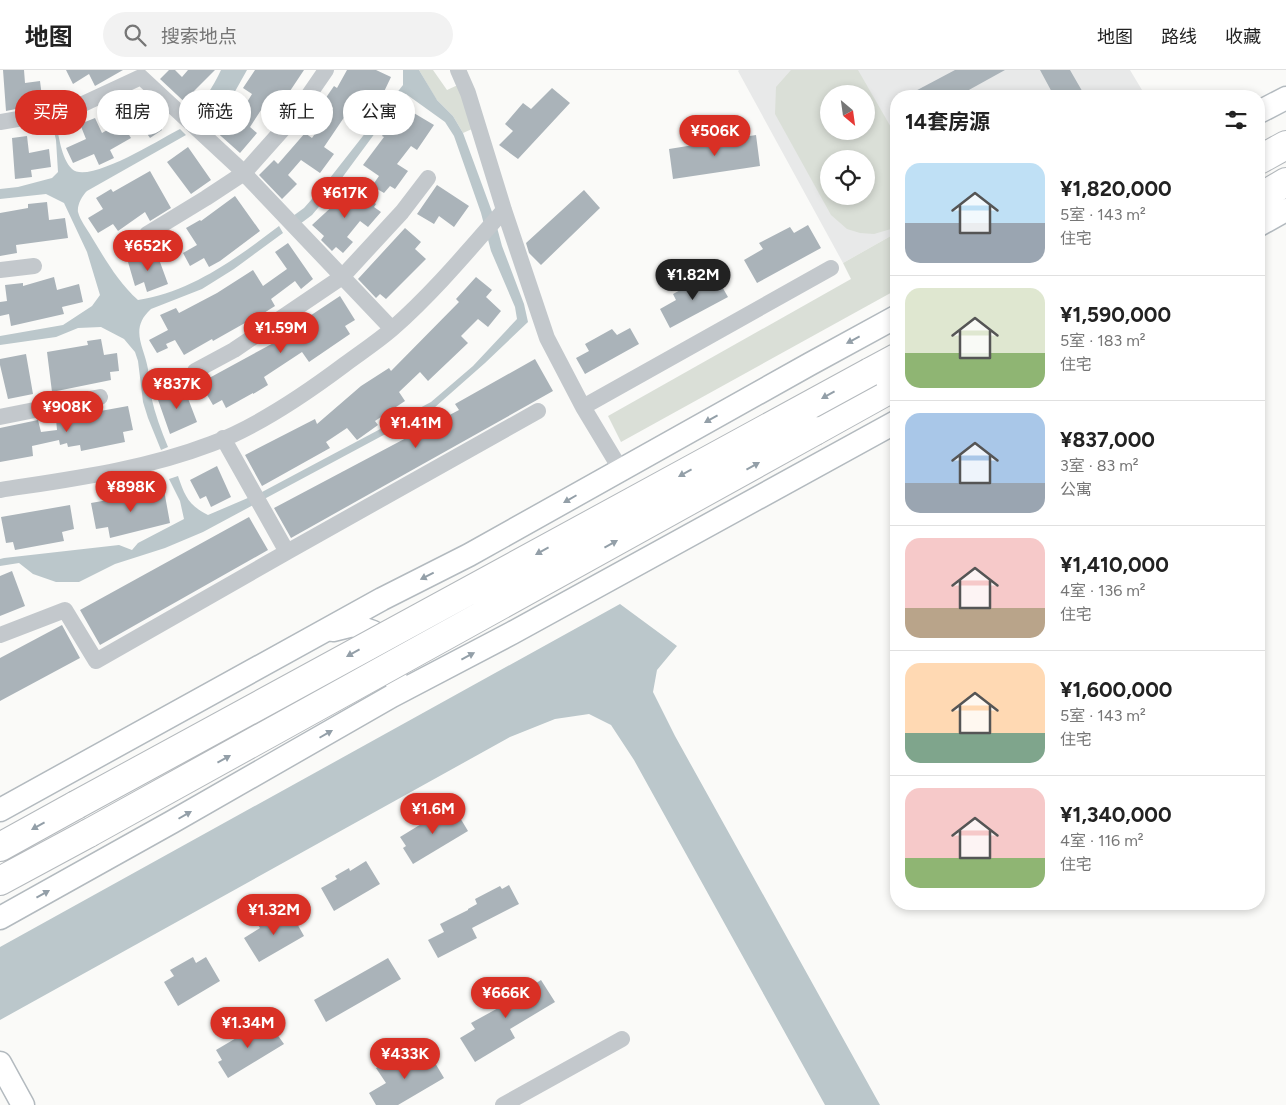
<!DOCTYPE html>
<html lang="zh">
<head>
<meta charset="utf-8">
<style>
  body { margin:0; font-family:Figtree,"Noto Sans SC",sans-serif; background:#f2f2f2; color:#222; height:100vh; display:flex; flex-direction:column; font-size:19px; white-space:nowrap }
  * { box-sizing:border-box; margin:0 }
  p { font-size:16px; color:#767676 }
  .icon { flex:none; width:28px; height:28px; fill:none; stroke:currentColor; stroke-width:2; stroke-linecap:round; stroke-linejoin:round }
  .map { position:relative; flex:1; overflow:hidden }
  .side { position:absolute; left:890px; top:20px; width:375px; height:820px; display:flex; flex-direction:column; background:#fff; border-radius:20px; box-shadow:0 2px 8px #0003 }
  .side>* { flex:none }
  .hud { position:absolute; left:15px; top:20px; width:475px; height:45px; display:flex; gap:10px }
  .needle { width:32px; rotate:151deg }
  .controls { position:absolute; left:820px; top:15px; display:grid; gap:10px }
  .controls a { display:grid; place-items:center; width:55px; height:55px; border-radius:50%; background:#fff; box-shadow:0 2px 8px #0003; font-size:25px }
  .price { position:absolute; translate:-50% -42px; padding:0 11px; border-radius:18px; background:#d93025; color:#fff; font-size:16px; line-height:32px; filter:drop-shadow(0 1px 2px #0008) }
  .price::after { content:''; position:absolute; left:50%; top:30px; width:15px; height:11px; margin-left:-8px; background:inherit; clip-path:polygon(0 0,100% 0,50% 100%) }
  .price.on { background:#222; color:#fff }
  ul { padding:0; list-style:none }
  li { display:flex; align-items:center; gap:15px; height:125px; padding:0 15px }
  li+li { border-top:1px solid #e0e0e0 }
  li span { display:grid; place-items:center; flex:none; width:140px; height:100px; border-radius:15px; color:#555 }
  li>.icon { margin-inline-start:auto }
  span .icon { width:60px; height:60px; fill:#fffc; stroke-width:1 }
  li b { font-size:21px }
  h2 { display:flex; justify-content:space-between; align-items:center; height:60px; padding:0 15px; font-size:21px }
  .pill { padding:0 18px; border-radius:22px; background:#fff; box-shadow:0 2px 8px #0003; font-size:18px; line-height:45px }
  .pill.on { background:#d93025; color:#fff }
  header { display:flex; align-items:center; gap:30px; box-sizing:border-box; height:70px; padding:0 25px; background:#fff; border-bottom:1px solid #e0e0e0 }
  header strong { font-size:24px }
  nav { display:flex; gap:28px; margin-inline-start:auto; font-size:18px }
  .search { width:350px; height:45px; background:#f2f2f2; display:flex; align-items:center; gap:12px; box-sizing:border-box; padding:0 18px; border-radius:28px; color:#767676; font-size:19px }
  .map>svg:first-child { display:block }
</style>
</head>
<body>
<header>
<strong>地图</strong>
<div class="search"><svg class="icon" aria-label="search" viewBox="0 0 24 24"><circle cx="10" cy="10" r="6"/><path d="M15 15l6 6"/></svg>搜索地点</div>
<nav><a>地图</a><a>路线</a><a>收藏</a></nav>
</header>
<div class="map">
<svg width="1286" height="1035" viewBox="0 0 1286 1035">
  <rect width="100%" height="100%" fill="#fafaf8"/>
  <path fill="#e8e9e9" fill-rule="evenodd" d="M739,0h391l15,25 -2,1h-247v137l-53,30 -105,-192zM829,24h37v37h-37zM829,89h37v37h-37z"/>
  <path fill="#dadfd7" fill-rule="evenodd" d="M419,0h14l14,20 13,-6 12,45 -9,4 -10,-17 -17,-17z
    M791,0h67l38,66v88l-5,5 -17,5 -14,-1 -13,-4 -16,-14 -56,-101 1,-27zM829,24h37v37h-37zM829,89h37v37h-37z
    M896,163v57l-275,152 -13,-26 243,-137 -8,-16z"/>
  <path fill="#bbc7cb" d="M221,0h26l-14,25 -34,29 -9,-9c14,-14 23,-28 31,-45z
    M403,0h16l18,30 16,16 10,17 32,87 7,26 22,58 4,18 -43,41 -51,45 -231,124 -38,16 -50,16 -36,18h-23l-23,-8 -14,-11 -19,3v-7l4,-1 115,-13 13,5 6,-7 46,-24 -4,-18 -11,-22 9,-3c7,20 10,29 30,39l54,-23 169,-90 42,-36 44,-47 -2,-12 -24,-56 -10,-38 -27,-77 -9,-14 -39,-28 -11,12 -62,84 -21,25 -12,9 -7,-8 11,-8 22,-25 77,-98z
    M56,52c3,14 5,36 16,47 16,16 90,-31 108,-40l6,6 -99,56c-5,5 -10,14 -9,21 2,8 9,17 13,24 14,23 27,46 47,64 53,-8 99,-42 141,-74l4,7 -49,36 -32,20 -51,20c-22,20 -7,37 -3,60 1,9 1,18 3,27 4,18 10,34 17,51l-7,3 -13,-32 -5,-16 -5,-41 -3,-9 -11,-13 -23,-12 -23,1 -22,9 -56,8v-9l63,-11 29,-19 8,-11 -13,-43 -23,-49 -18,-9 -46,5v-10l18,-2 34,-9 6,-6 -2,-32 -4,-17z
    M620,534l57,42 -20,24 -4,22 22,44 205,369h-55l-191,-345 -23,-35 -22,-11 -34,5 -45,18 -510,283v-73z"/>
  <path fill="#aab3b9" d="M3,0h21l1,13 15,-2 2,16 -17,2 1,8 -20,4z
    M66,0h57l-28,16 -6,-12 -16,10z
    M169,0h6l7,7 6,-7h27l-21,21 8,7 -10,11 -32,-30z
    M255,0h49l-30,45 -11,-8 -13,20 7,6 -17,20 -27,-24 17,-19 8,7 14,-23 -9,-6z
    M347,0h29l15,7 -10,21 -2,-1 -18,29 -16,-10 -21,31 10,7 -14,19 -19,-13 -13,15 9,9 -15,15 -23,-24 15,-15 4,4 27,-31 7,5 21,-30 -10,-6 11,-16 3,2z
    M955,0h50l-47,26h-52z
    M1040,0h30l15,26h-31z
    M552,18l18,15 -52,56 -19,-14 14,-14 -8,-7 18,-21 8,6z
    M139,24l23,36 -12,8 -25,-36z
    M402,36l32,19 -17,25 -6,-4 -14,18 11,7 -13,18 -5,-3 -6,7 -12,-7 7,-10 -16,-11 21,-28 -2,-1z
    M95,48l7,15 19,-11 10,16 -21,12 4,8 -15,7 -5,-11 -21,9 -7,-15 20,-9 -6,-15z
    M756,65l4,31 -87,13 -4,-30z
    M27,66l2,17 20,-4 2,18 -20,3 1,7 -17,2 -3,-41z
    M188,77l23,33 -20,14 -24,-32z
    M150,101l21,37 -21,13 -5,-9 -27,19 -5,-7 -15,9 -10,-15 15,-9 -7,-11 15,-9 2,3z
    M346,115l18,14 2,-3 10,8 -2,3 7,5 -13,15 -8,-6 -13,16 6,5 -10,11 -7,-6 -4,4 -11,-11 3,-4 -12,-11 26,-24 -3,-2z
    M437,115l32,21 -15,21 -15,-11 -5,8 -17,-10z
    M584,120l16,18 -59,57 -12,-12 -3,-10z
    M235,126l25,35 -40,30 -11,6 -5,-9 -14,8 -7,-13 14,-8 -11,-17 14,-8 1,1z
    M47,132l2,18 16,-2 3,20 -52,7 1,8 -17,3v-43l28,-5v-4z
    M808,155l13,23 -64,35 -13,-23 19,-11 -4,-6 31,-16 4,6z
    M405,158l16,14 -6,7 11,10 -40,40 -6,-5 -4,4 -18,-19z
    M288,173l25,36 -12,10 -6,-8 -24,18 4,7 -22,14 -1,-1 -39,22 -1,-2 -28,16 -9,-15 -9,4 2,4 -11,5 -8,-13 19,-10 -8,-15 16,-7 3,5 38,-20 36,-23 10,16 24,-17 -12,-17z
    M156,181l12,33 -21,8 -3,-10 -9,4 -7,-24z
    M54,207l3,13 22,-6 4,18 -21,5 2,7 -53,12 -2,-12 -9,2v-14l7,-1 -2,-16 18,-2v3z
    M476,207l16,13 -6,7 15,14 -13,16 -10,-8 -17,17 7,7 -40,38 -8,-9 -21,20 6,9 -30,20 3,4 -21,15 -10,-12 -21,14 4,6 -68,38 -17,-31 70,-36 2,5 44,-38 28,-18 2,3 68,-69 -3,-3z
    M717,208l11,19 -58,31 -10,-19 16,-9 -3,-6 24,-13 3,5z
    M340,226l15,24 -10,6 5,8 -41,28 -7,-10 -38,25 4,8 -15,9v-1l-27,15 -4,-8 -9,5 -13,-22 79,-43 -1,-3z
    M630,258l9,16 -54,30 -9,-16 13,-7 -4,-7 27,-15 5,6z
    M101,269l3,16 13,-2 2,18 -9,1 1,8 -59,12 -5,-40 41,-7 -1,-4z
    M26,284l7,40 -25,5 -8,-34v-6z
    M535,289l18,32 -262,147 -17,-30 185,-98 -4,-6z
    M184,318l13,34 -27,12 -13,-37z
    M128,336l5,24 -10,2 2,10 -44,9 -1,-6 -12,2 -1,-4 -7,2 -1,-5 -27,6 1,10 -33,6v-34l38,-8 3,12 16,-2 -1,-11z
    M217,396l14,31 -20,10 -5,-11 -6,3 -10,-19z
    M164,420l6,33 -60,15 -2,-11 -12,2 -5,-26z
    M70,435l4,24 -12,3 2,9 -49,9 -2,-8 -7,1 -5,-26z
    M249,447l19,33 -168,95 -20,-35z
    M12,501l13,35 -25,10v-40z
    M62,555l18,33 -80,43v-43z
    M449,737l7,11 3,-2 9,15 -55,33 -10,-16 3,-2 -6,-9z
    M366,791l14,23 -46,27 -13,-23 16,-9 -2,-3 14,-8 1,3z
    M509,815l10,19 -47,24 5,10 -39,20 -10,-18 16,-8 -4,-8 28,-14v-1l9,-5 -2,-5 25,-13 2,3z
    M290,841l14,25 -45,26 -15,-24 16,-10 -2,-3 14,-8 2,3z
    M193,887l3,6 10,-6 14,24 -42,25 -14,-24 10,-6 -4,-6z
    M388,888l13,21 -75,43 -12,-22z
    M530,910l3,5 8,-5 14,22 -45,27 5,9 -40,24 -15,-24 15,-9 -4,-6 40,-22 -5,-7z
    M265,951l7,10 2,-1 10,14 -56,34 -10,-16 4,-2 -6,-10z
    M405,981l8,15 18,-10 13,22 -46,27h-22l-7,-12 17,-10 -10,-15z"/>
  <g fill="none" stroke-linecap="round" stroke-linejoin="round">
    <g stroke="#b3babf" stroke-width="25">
      <path id="secondary" d="M1259,42l27,-14
        M1259,155l27,-15
        M333,560l20,-5 20,7 20,23 3,26
        M0,740l382,-211 87,-44 341,-191 86,-47
        M0,848l172,-96 220,-126 120,-63 384,-211
        M0,993l23,42"/>
    </g>
    <g stroke="#b4b9bd" stroke-width="30">
      <path id="highway" d="M1259,90l27,-15
        M1259,128l27,-16
        M870,302l26,-14
        M815,361l81,-45
        M0,777l76,-42
        M0,811l89,-48"/>
    </g>
    <path stroke="#c3c8cc" stroke-width="16" d="M458,0l10,23 36,117 43,128 36,69 38,63
      M0,52l70,-12 71,-33 96,89 155,163
      M147,164l59,-36 38,-25 49,-55 33,-48
      M0,200l34,-4
      M195,301l39,-21 108,-73 60,-65 26,-34
      M583,337l248,-139
      M0,347l100,-20
      M0,420c71,-11 143,-20 211,-46 46,-17 93,-49 133,-79 16,-12 33,-23 48,-36 41,-36 76,-78 112,-119
      M287,482l251,-141
      M0,565l65,-25 31,51 191,-109 -64,-114
      M503,1035l119,-66"/>
    <use href="#secondary" stroke="#fff" stroke-width="22"/>
    <use href="#highway" stroke="#fff" stroke-width="28"/>
    <g stroke="#b4b9bd" stroke-width="30" stroke-linecap="butt">
      <path id="highway-bridge" d="M76,735l794,-433
        M89,763l726,-402"/>
    </g>
    <use href="#highway-bridge" stroke="#fff" stroke-width="28"/>
  </g>
  <defs><path id="oneway-solid" d="M-6-.8H1V-3.2L6.5 0L1 3.2V.8H-6Z" transform="scale(1.25)"/></defs>
  <g fill="#939fa8">
    <use href="#oneway-solid" transform="translate(853 270) rotate(152)"/>
    <use href="#oneway-solid" transform="translate(828 325) rotate(151)"/>
    <use href="#oneway-solid" transform="translate(711 349) rotate(151)"/>
    <use href="#oneway-solid" transform="translate(753 396) rotate(-29)"/>
    <use href="#oneway-solid" transform="translate(685 403) rotate(151)"/>
    <use href="#oneway-solid" transform="translate(570 429) rotate(150)"/>
    <use href="#oneway-solid" transform="translate(611 474) rotate(-29)"/>
    <use href="#oneway-solid" transform="translate(542 481) rotate(151)"/>
    <use href="#oneway-solid" transform="translate(427 506) rotate(153)"/>
    <use href="#oneway-solid" transform="translate(353 583) rotate(151)"/>
    <use href="#oneway-solid" transform="translate(468 586) rotate(-28)"/>
    <use href="#oneway-solid" transform="translate(326 664) rotate(-30)"/>
    <use href="#oneway-solid" transform="translate(224 689) rotate(-29)"/>
    <use href="#oneway-solid" transform="translate(185 745) rotate(-30)"/>
    <use href="#oneway-solid" transform="translate(38 756) rotate(151)"/>
    <use href="#oneway-solid" transform="translate(43 824) rotate(-29)"/>
  </g>
</svg>
<div class="controls">
<a><svg class="needle" viewBox="-14 -14 28 28"><path d="M0-13l5 13h-10z" fill="#e53935"/><path d="M0 13l5-13h-10z" fill="#767676"/></svg></a>
<a><svg class="icon" aria-label="locate" viewBox="0 0 24 24"><circle cx="12" cy="12" r="6"/><path d="M12 2v4M12 18v4M2 12h4M18 12h4"/></svg></a>
</div>
<b class="price" style="left:715px;top:87px">¥506K</b>
<b class="price" style="left:345px;top:149px">¥617K</b>
<b class="price" style="left:148px;top:202px">¥652K</b>
<b class="price on" style="left:693px;top:231px">¥1.82M</b>
<b class="price" style="left:281px;top:284px">¥1.59M</b>
<b class="price" style="left:177px;top:340px">¥837K</b>
<b class="price" style="left:67px;top:363px">¥908K</b>
<b class="price" style="left:416px;top:379px">¥1.41M</b>
<b class="price" style="left:131px;top:443px">¥898K</b>
<b class="price" style="left:433px;top:765px">¥1.6M</b>
<b class="price" style="left:274px;top:866px">¥1.32M</b>
<b class="price" style="left:506px;top:949px">¥666K</b>
<b class="price" style="left:248px;top:979px">¥1.34M</b>
<b class="price" style="left:405px;top:1010px">¥433K</b>
<div class="hud">
<a class="pill on">买房</a>
<a class="pill">租房</a>
<a class="pill">筛选</a>
<a class="pill">新上</a>
<a class="pill">公寓</a>
</div>
<section class="side">
<h2>14套房源<svg class="icon" aria-label="filters" viewBox="0 0 24 24"><path d="M4 7h16M4 17h16"/><circle cx="9" cy="7" r="2"/><circle cx="15" cy="17" r="2"/></svg></h2>
<ul>
<li><span style="background:linear-gradient(#bfe0f5 60%,#9aa5b1 0)"><svg class="icon" aria-label="home" viewBox="0 0 24 24"><path d="M3 11l9-7 9 7M6 9v11h12V9"/></svg></span><div><b>¥1,820,000</b><p>5室 · 143 m²</p><p>住宅</p></div></li>
<li><span style="background:linear-gradient(#dfe7d0 65%,#8fb573 0)"><svg class="icon" aria-label="home" viewBox="0 0 24 24"><path d="M3 11l9-7 9 7M6 9v11h12V9"/></svg></span><div><b>¥1,590,000</b><p>5室 · 183 m²</p><p>住宅</p></div></li>
<li><span style="background:linear-gradient(#a9c7e8 70%,#9aa5b1 0)"><svg class="icon" aria-label="home" viewBox="0 0 24 24"><path d="M3 11l9-7 9 7M6 9v11h12V9"/></svg></span><div><b>¥837,000</b><p>3室 · 83 m²</p><p>公寓</p></div></li>
<li><span style="background:linear-gradient(#f6c9c9 70%,#b9a48a 0)"><svg class="icon" aria-label="home" viewBox="0 0 24 24"><path d="M3 11l9-7 9 7M6 9v11h12V9"/></svg></span><div><b>¥1,410,000</b><p>4室 · 136 m²</p><p>住宅</p></div></li>
<li><span style="background:linear-gradient(#ffd9b3 70%,#7fa58c 0)"><svg class="icon" aria-label="home" viewBox="0 0 24 24"><path d="M3 11l9-7 9 7M6 9v11h12V9"/></svg></span><div><b>¥1,600,000</b><p>5室 · 143 m²</p><p>住宅</p></div></li>
<li><span style="background:linear-gradient(#f6c9c9 70%,#8fb573 0)"><svg class="icon" aria-label="home" viewBox="0 0 24 24"><path d="M3 11l9-7 9 7M6 9v11h12V9"/></svg></span><div><b>¥1,340,000</b><p>4室 · 116 m²</p><p>住宅</p></div></li>
</ul>
</section>
</div>
</body>
</html>
